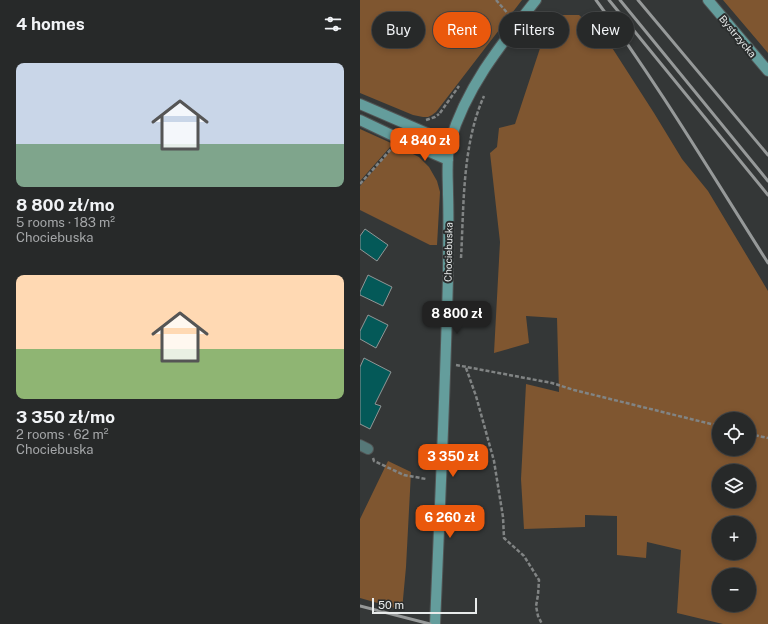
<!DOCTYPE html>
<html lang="en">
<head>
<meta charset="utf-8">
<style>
  body { margin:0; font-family:"Public Sans",sans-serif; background:#2f3131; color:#f1f3f6; height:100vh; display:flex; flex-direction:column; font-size:15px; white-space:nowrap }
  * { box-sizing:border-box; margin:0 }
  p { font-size:13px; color:#a4a6a8 }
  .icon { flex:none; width:22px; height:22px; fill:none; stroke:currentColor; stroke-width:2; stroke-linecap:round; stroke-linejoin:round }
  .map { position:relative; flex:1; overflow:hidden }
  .details { display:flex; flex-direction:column; background:#272929; width:360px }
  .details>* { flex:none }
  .hud { position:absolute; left:12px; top:12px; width:336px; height:36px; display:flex; gap:8px }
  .tools { position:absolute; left:352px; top:412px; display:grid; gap:8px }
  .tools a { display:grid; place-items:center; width:44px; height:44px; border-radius:50%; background:#272929; box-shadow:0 2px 6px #0003,0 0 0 1px #434546; font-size:20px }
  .scale { position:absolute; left:12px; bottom:10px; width:105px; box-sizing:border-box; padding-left:4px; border:2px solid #e8ebeb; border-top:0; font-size:11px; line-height:14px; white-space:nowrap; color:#e8ebeb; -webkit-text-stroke:3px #2a2d2d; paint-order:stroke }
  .price { position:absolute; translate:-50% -34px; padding:0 9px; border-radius:8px; background:#ea580c; color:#fff; font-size:13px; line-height:26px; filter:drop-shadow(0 1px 2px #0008) }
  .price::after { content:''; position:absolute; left:50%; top:24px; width:12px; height:9px; margin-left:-6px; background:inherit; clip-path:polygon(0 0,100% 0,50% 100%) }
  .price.current { background:#222; color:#fff }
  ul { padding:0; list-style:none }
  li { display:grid; align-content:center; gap:8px; height:212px; padding:0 16px }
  li span { display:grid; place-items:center; height:124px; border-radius:8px; color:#555 }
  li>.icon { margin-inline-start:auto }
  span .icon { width:72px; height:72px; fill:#fffc; stroke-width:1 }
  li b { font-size:17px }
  h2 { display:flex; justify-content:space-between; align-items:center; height:48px; padding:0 16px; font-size:17px }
  .pill { padding:0 14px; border-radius:18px; background:#272929; box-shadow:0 2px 6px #0003,0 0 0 1px #434546; font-size:14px; line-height:36px }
  .pill.current { background:#ea580c; color:#fff }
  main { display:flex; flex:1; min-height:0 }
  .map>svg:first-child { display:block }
</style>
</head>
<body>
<main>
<section class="details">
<h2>4 homes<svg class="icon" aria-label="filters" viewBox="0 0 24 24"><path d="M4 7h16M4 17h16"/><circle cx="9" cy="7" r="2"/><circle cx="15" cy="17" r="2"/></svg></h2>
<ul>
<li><span style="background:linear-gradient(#c9d6e8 65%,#7fa58c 0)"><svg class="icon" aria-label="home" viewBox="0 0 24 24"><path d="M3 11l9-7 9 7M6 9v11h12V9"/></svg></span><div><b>8 800 zł/mo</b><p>5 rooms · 183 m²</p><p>Chociebuska</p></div></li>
<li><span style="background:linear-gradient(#ffd9b3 60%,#8fb573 0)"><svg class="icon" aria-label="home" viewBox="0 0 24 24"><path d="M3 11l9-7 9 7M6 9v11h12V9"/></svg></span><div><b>3 350 zł/mo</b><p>2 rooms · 62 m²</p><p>Chociebuska</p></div></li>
</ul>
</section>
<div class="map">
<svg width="408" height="624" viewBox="0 0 408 624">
  <rect width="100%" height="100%" fill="#343737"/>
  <path fill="#7f5630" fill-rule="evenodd" d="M0,0h162l-86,112 -4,3 -4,2h-5l-10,-2 -53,-22z
    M363,0h45v53z
    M191,15h28l30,28 45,70 28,46 26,32 60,100v333h-45l-46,-11 4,-63 -34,-8 -1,16 -29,-3v-39l-32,-1v12l-61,2 -3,-50 5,-95 33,8 -2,-74 -31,-2 3,27 -35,10 6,-111 -10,-89 7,-6 2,-19 16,-4zM359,419h30v30h-30zM359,471h30v30h-30zM359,523h30v30h-30zM359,575h30v30h-30z
    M0,129l31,14v3l-31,35z
    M39,147l20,10 10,10 8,14 3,11 -3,53h-7l-70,-35v-24l33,-38z
    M28,461l23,11 -5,95 -4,43 -42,-12v-79z"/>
  <path fill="#045958" stroke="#929696" d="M5,229l23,16 -11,16 -17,-12v-13z
    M8,275l24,12 -9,19 -23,-11v-3z
    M8,315l20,10 -12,23 -16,-9v-8z
    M4,358l27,14 -16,32 6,2 -11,23 -10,-5v-57z"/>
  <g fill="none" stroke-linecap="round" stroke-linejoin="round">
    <g stroke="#515454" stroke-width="12">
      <path id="street" d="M0,445l8,4"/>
    </g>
    <g stroke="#515454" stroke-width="12">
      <path id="secondary" d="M348,0l60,71
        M0,104l90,39
        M0,120l42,20 46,20
        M75,624c5,-115 10,-230 13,-346 0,-28 1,-56 0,-84 0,-17 -2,-36 2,-52 16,-55 52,-99 86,-142"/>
    </g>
    <path stroke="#818484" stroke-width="2.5" stroke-dasharray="4 2" stroke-linecap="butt" d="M136,0l14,16
      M80,113l19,-27
      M66,120l9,-3 4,-3
      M0,184l32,-36
      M101,258c3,-53 1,-113 23,-162
      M96,365l96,18 22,7 145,36
      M106,368l10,28 18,65 9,56 1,21 20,18 15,24 -1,15 -2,11 2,10 4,8
      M389,434l19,4
      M13,458l1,3 30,14 22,4"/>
    <use href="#street" stroke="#567878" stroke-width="10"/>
    <use href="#secondary" stroke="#649d9c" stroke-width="10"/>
    <path stroke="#969999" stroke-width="3" d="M236,0c62,84 116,175 172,263
      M249,0l159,195
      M260,0l148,181
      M278,0l130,155
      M0,606l70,18"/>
  </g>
  <g text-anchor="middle" stroke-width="4" stroke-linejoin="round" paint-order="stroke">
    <g font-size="10" fill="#e8ebeb" stroke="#2a2d2d">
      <text transform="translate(378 36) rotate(50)" y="4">Bystrzycka</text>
      <text transform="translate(88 252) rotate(-89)" y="4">Chociebuska</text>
    </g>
  </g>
</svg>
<div class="tools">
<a><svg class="icon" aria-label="locate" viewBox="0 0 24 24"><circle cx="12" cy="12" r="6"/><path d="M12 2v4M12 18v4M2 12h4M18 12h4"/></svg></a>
<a><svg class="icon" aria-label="layers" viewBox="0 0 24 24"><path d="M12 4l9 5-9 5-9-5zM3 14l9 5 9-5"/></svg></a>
<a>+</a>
<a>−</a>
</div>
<div class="scale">50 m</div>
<b class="price" style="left:65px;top:162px">4 840 zł</b>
<b class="price current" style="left:97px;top:335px">8 800 zł</b>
<b class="price" style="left:93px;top:478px">3 350 zł</b>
<b class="price" style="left:90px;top:539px">6 260 zł</b>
<div class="hud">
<a class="pill">Buy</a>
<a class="pill current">Rent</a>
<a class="pill">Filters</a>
<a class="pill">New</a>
</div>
</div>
</main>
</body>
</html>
